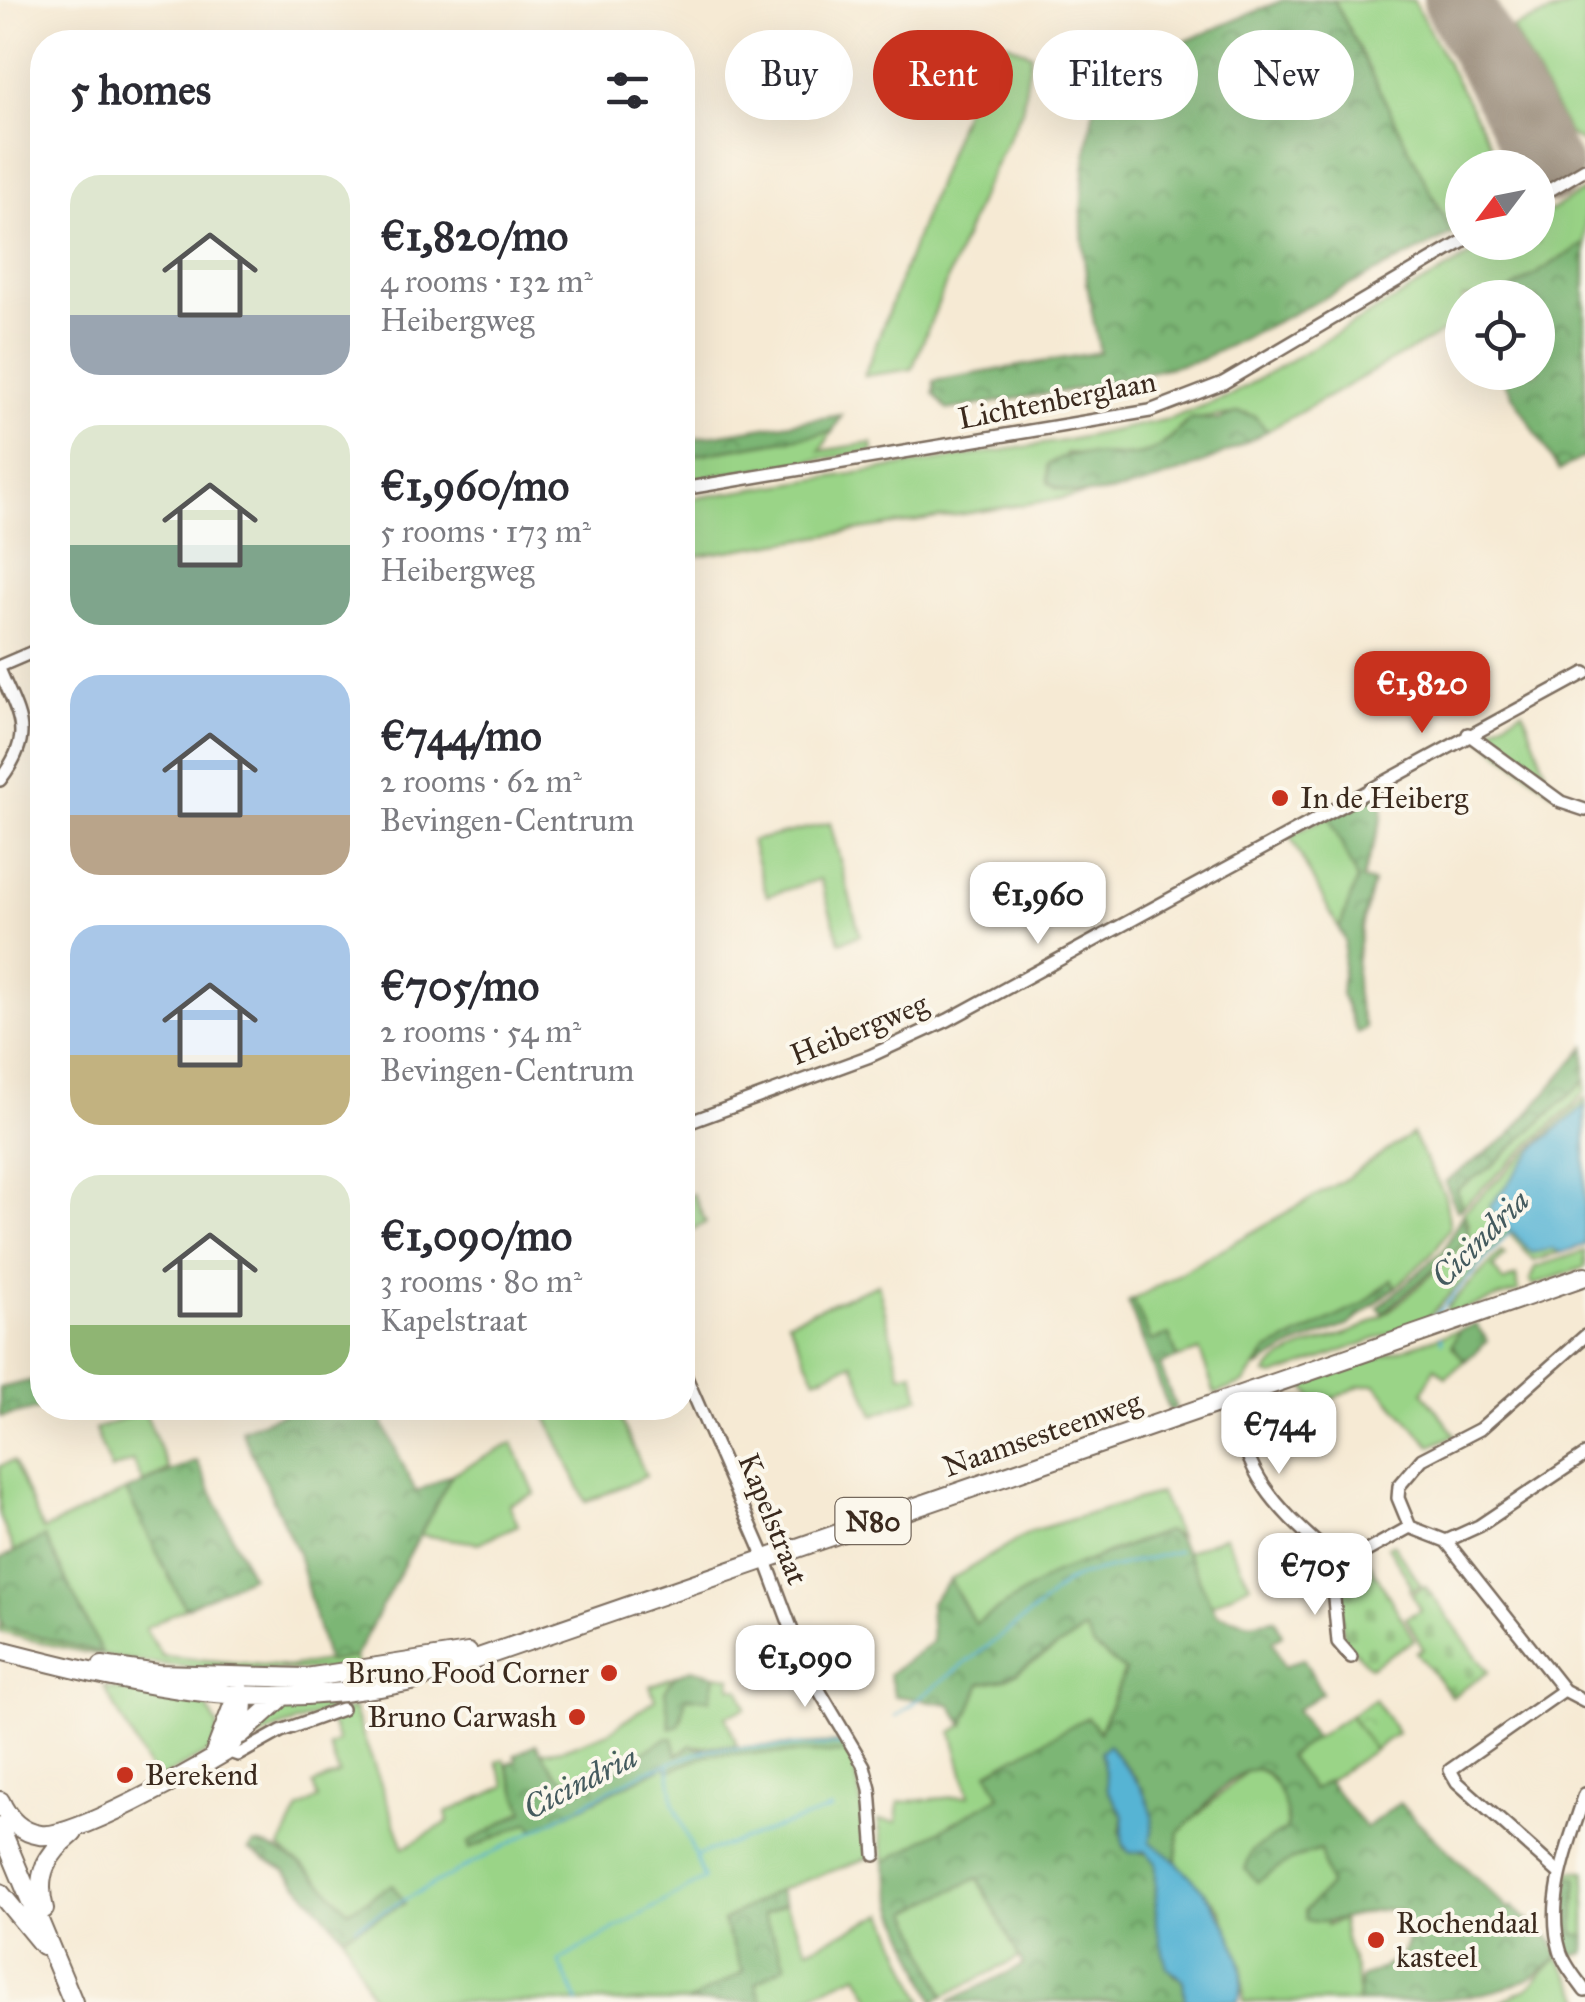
<!DOCTYPE html>
<html lang="en">
<head>
<meta charset="utf-8">
<style>
  body { margin:0; font-family:"IM FELL Great Primer",serif; background:#f2f2f3; color:#2b2b33; height:100vh; display:flex; flex-direction:column; font-size:38px; white-space:nowrap }
  * { box-sizing:border-box; margin:0 }
  p { font-size:32px; color:#7c7c81 }
  .icon { flex:none; width:55px; height:55px; fill:none; stroke:currentColor; stroke-width:2; stroke-linecap:round; stroke-linejoin:round }
  .map { position:relative; flex:1; overflow:hidden }
  .side { position:absolute; left:30px; top:30px; width:665px; height:1390px; display:flex; flex-direction:column; background:#fff; border-radius:40px; box-shadow:0 10px 40px #0002 }
  .side>* { flex:none }
  .banner { position:absolute; left:725px; top:30px; width:710px; height:90px; display:flex; gap:20px }
  .needle { width:65px; rotate:238deg }
  .tools { position:absolute; left:1445px; top:150px; display:grid; gap:20px }
  .tools a { display:grid; place-items:center; width:110px; height:110px; border-radius:50%; background:#fff; box-shadow:0 10px 40px #0002; font-size:50px }
  .price { position:absolute; translate:-50% -85px; padding:0 22px; border-radius:20px; background:#fff; color:#222; font-size:32px; line-height:65px; filter:drop-shadow(0 2px 5px #0008) }
  .price::after { content:''; position:absolute; left:50%; top:60px; width:30px; height:22px; margin-left:-15px; background:inherit; clip-path:polygon(0 0,100% 0,50% 100%) }
  .price.on { background:#c8321e; color:#fff }
  ul { padding:0; list-style:none }
  li { display:flex; align-items:center; gap:30px; height:250px; padding:0 40px }
  li span { display:grid; place-items:center; flex:none; width:280px; height:200px; border-radius:30px; color:#555 }
  li>.icon { margin-inline-start:auto }
  span .icon { width:120px; height:120px; fill:#fffc; stroke-width:1 }
  li b { font-size:42px }
  h2 { display:flex; justify-content:space-between; align-items:center; height:120px; padding:0 40px; font-size:42px }
  .pill { padding:0 35px; border-radius:45px; background:#fff; box-shadow:0 10px 40px #0002; font-size:35px; line-height:90px }
  .pill.on { background:#c8321e; color:#fff }
  .map>svg:first-child { display:block }
</style>
</head>
<body>
<div class="map">
<svg width="1585" height="2002" viewBox="0 0 1585 2002">
  <defs>
    <pattern id="forest-crowns" width="20" height="18" patternUnits="userSpaceOnUse" patternTransform="scale(2.5)"><rect width="20" height="18" fill="#7bb674"/><path d="M2 6a3 3 0 1 1 6 0M12 15a3 3 0 1 1 6 0" fill="none" stroke="#66945f"/></pattern>
    <pattern id="cemetery-stones" width="16" height="16" patternUnits="userSpaceOnUse" patternTransform="scale(2.5)"><rect width="16" height="16" fill="#9ad487"/><path d="M2 7V4a2 2 0 0 1 4 0v3zM10 15v-3a2 2 0 0 1 4 0v3z" fill="#86b674"/></pattern>
    <pattern id="park-crowns" width="20" height="18" patternUnits="userSpaceOnUse" patternTransform="scale(2.5)"><rect width="20" height="18" fill="#9ad487"/><path d="M2 6a3 3 0 1 1 6 0M12 15a3 3 0 1 1 6 0" fill="none" stroke="#86b674"/></pattern>
  </defs>
  <rect width="100%" height="100%" fill="#fbf7ec"/>
  <filter id="ink" filterUnits="userSpaceOnUse"><feTurbulence type="fractalNoise" baseFrequency=".01" numOctaves="2"/><feDisplacementMap in="SourceGraphic" scale="20" xChannelSelector="R" yChannelSelector="G"/><feConvolveMatrix kernelMatrix="1 2 1 2 8 2 1 2 1" color-interpolation-filters="sRGB"/></filter>
  <filter id="wash" filterUnits="userSpaceOnUse"><feTurbulence type="fractalNoise" baseFrequency=".0048" numOctaves="4" result="noise"/><feDisplacementMap in="SourceGraphic" scale="40" xChannelSelector="R" yChannelSelector="G"/><feGaussianBlur stdDeviation="2.25" result="paint"/><feColorMatrix in="noise" values="0 0 0 0 0 0 0 0 0 0 0 0 0 0 0 0 0 1.4 0 .05"/><feComposite in="paint" operator="in"/></filter>
  <g filter="url(#wash)">
    <rect width="100%" height="100%" fill="#f6ead4"/>
    <path fill="#9ad487" stroke="#6a7f52" stroke-width="2.5" d="M1334,0h79l90,167 -41,1v59l-10,7z
      M1585,0v145l-16,-11 -57,-106z
      M992,36l39,18 -9,56 -39,80 -71,179 -48,7z
      M1585,190v53l-86,54 -37,1v23l-195,110 -20,-18c-5,-1 -55,6 -60,9 -11,8 -21,24 -35,29 -29,10 -56,3 -86,2l-11,35 29,7 -401,63v-58l380,-59 106,-22 60,-23 263,-153 46,-1v-24z
      M832,432l-12,19 52,-8 1,8 -190,30v-24z
      M1523,710l30,82 -75,-56z
      M1329,816l28,64 -17,51 -50,-95z
      M830,823l30,112 -20,7 -20,-63 -53,17 -16,-55z
      M1585,1081v10l-14,16 -109,100 -7,-17 37,-24z
      M1585,1098v147l-51,16 -26,-29 -83,89 -151,55 -8,-2c19,-28 61,-31 90,-44 37,-16 98,-70 113,-106l-6,-12z
      M1412,1134l33,62 5,31 -16,25 -38,35 -5,-7 -28,24 -96,47 -23,32 -29,11 -15,-43 -22,7 -9,-22 -18,5 -18,-41 214,-122z
      M693,1194l13,29 -23,11v-35z
      M1585,1251v16l-52,18 -3,-5 5,-13z
      M1501,1252l4,3 -12,12 10,15 13,-6 3,15 -73,24 2,-9z
      M878,1284l23,91 12,-3 7,25 -46,18 -21,-52 -37,16 -28,-58z
      M1459,1330l-7,16 13,15 -19,16 -11,-10 -12,25 32,43 -24,11 -56,-62 -15,2 -43,20 -14,-23z
      M543,1408h73l30,68 -60,26z
      M144,1410l25,60 -26,13 -10,-22 -22,9 -16,-40z
      M513,1443l22,51 -26,10 9,21 -40,18 -58,-8 32,-61z
      M13,1461l30,69 83,-39 59,117 -40,20 17,28 125,11 68,-10 2,10c-124,11 -238,-2 -357,-35v-6l101,26 -56,-115 -31,15 -14,-36v-50z
      M1160,1493l19,44 -12,-6c-78,25 -124,50 -193,94l-24,-45 82,-49z
      M1225,1536l25,48 -39,21 -25,-53z
      M1393,1544l28,41 -11,6 1,-7 -23,-37z
      M1086,1630l8,17 31,23 -26,63 -110,40 11,23 -115,66 -7,-42 19,2 2,-20 70,-6 -17,-64 12,-7 17,-42 24,-4z
      M715,1675l16,2v10l9,2 6,19 -20,8 11,29 -49,2 -12,8 -9,-17 -50,30 -47,14 -14,-8 -17,-22 24,-3 46,-17 46,-33 -5,-13 25,-10 -10,15 17,27 4,-22 24,3z
      M104,1687l102,19 12,20 -4,23 -58,32z
      M357,1696l2,4 -82,29 -42,22c35,-52 65,-48 122,-55z
      M353,1708l51,140 44,-26 -2,-9 60,-27 -9,-24 7,-3 20,51 -55,33 60,-21 5,8 132,-65 4,5 40,-16 124,-3 16,2 4,10 17,94 -92,33 -56,31 21,51 -55,30h-315l-31,-67 61,-32 -12,-18 -44,26 -68,-63 19,-39 19,-10 -5,-14 26,-11 -10,-27 9,-5 -9,-25z
      M1350,1715l24,35 -61,41 -25,-35z
      M1250,1768c25,2 43,39 36,62l-34,21 5,30 36,-22 27,-9 10,36 -3,40 15,-7c2,33 20,50 15,83h-113l-2,-36 -21,-56 -45,-48 3,-30z
      M1570,1871h15v65l-7,1 -5,-3 4,-56 -8,-1z
      M978,1878l42,79 -76,39 -34,-85z
      M785,1904l23,45 77,-36 38,88 -50,1 -15,-28 -62,28h-34l-7,-18 31,-20 -23,-50z
      M1558,1957l27,45h-86l28,-13z"/>
    <path fill="url(#forest-crowns)" stroke="#5b7049" stroke-width="2.5" d="M1283,0h51l118,234 -252,126 -117,28 -136,22 -13,-16v-13l166,-29c-24,-108 -25,-167 1,-275z
      M1585,243v213l-26,15 -60,-98 39,-1v-74l-39,-1z
      M1238,412l17,4 12,15c-44,25 -174,89 -219,51v-17c32,-25 73,3 108,-16 14,-7 24,-21 35,-31l27,2z
      M842,415l-10,17 -149,25v-17z
      M1384,786l-2,32 -20,62 11,3c-12,45 -28,103 -7,145l-9,5 -16,-39 4,-53 -6,-12 18,-49 -28,-64z
      M1585,1047v34l-93,85 -36,24 6,17 -5,3 -12,-28 64,-46z
      M1463,1212l6,23 -10,13 -76,65 -5,-5 66,-58z
      M1392,1280l4,7 -47,38 -57,22 -35,21 10,-17 96,-47z
      M1133,1299l18,42 18,-6 9,23 -18,7 16,44 -6,3 -42,-110z
      M1476,1325l12,16 -23,20 -13,-16 7,-15z
      M42,1378l2,30 -44,9v-29z
      M297,1408h79l40,84 36,-18 -97,183 -28,5 -29,-108 -57,-124z
      M197,1461l54,115 -66,32 -59,-117z
      M1167,1531c21,11 35,60 50,83l33,9 25,-4 7,16 -10,6 12,26 19,-9 19,35 -26,17 19,28 -27,18 25,34 14,-9 39,47 33,-25 110,107 3,-3 40,33 6,17c-42,45 -134,45 -201,45l4,-24c34,-17 61,-25 38,-67 -33,-8 -60,18 -93,9l-1,-10 24,-24 -9,-36 -27,9 -36,23 -12,-13 7,-18 34,-22c4,-14 -4,-32 -11,-45 -24,-47 -74,33 -96,48l-3,30 -26,-20 -13,-63 -29,-34 -7,6 7,39 16,26 -4,15 5,18 27,6 4,8v61l18,51 9,4 2,23h-237l75,-37 -45,-87 -68,33 34,85 -10,5 -38,-91 -11,-48 115,-66 -12,-24 99,-55 12,15 26,-61 -31,-24 -9,-17 -80,49 -24,4 -17,42 -14,-21 -55,-8 -6,-22 43,-32 -2,-39 20,-23 25,44 80,-51z
      M45,1537l57,116 -98,-25 -4,-9v-60z
      M691,1669l24,6 -5,24 -24,-2 -7,28 -9,3 -5,-37 10,-15z
      M667,1738h6l4,17 15,-10 6,4 142,-6 10,10 -140,1 -41,17 -4,-5 -131,64 -5,-8 -59,27 -2,-6 56,-32 -18,-47 11,-4 -2,-5 21,-11 20,30 14,8 47,-14z
      M254,1844c40,6 68,37 94,67l44,-26 13,18 -62,32 -58,-65 -36,-20z
      M1569,1877h8l-4,57 12,2v17l-19,4z
      M779,1890l6,14 -22,10 23,51 -30,18 6,19h-73l54,-30 -20,-51z"/>
    <path fill="url(#cemetery-stones)" stroke="#6a7f52" stroke-width="2.5" d="M1367,1558l47,82 -44,27 -26,-27 -7,-64z
      M1425,1586l63,86 -36,25 -36,-45 7,-3 -17,-31 14,-8 -8,-16z"/>
    <path fill="url(#park-crowns)" stroke="#6a7f52" stroke-width="2.5" d="M1375,1699l22,34 -23,17 -24,-35z"/>
    <path fill="#56b4d4" stroke="#486f79" stroke-width="2.5" d="M1585,1105v140l-24,8 -8,-4 -21,4 -43,-46 47,-60z
      M1108,1745c23,31 54,55 42,97 44,28 109,104 88,160h-53l-2,-23 -16,-11 -11,-44v-61l-11,-12 -15,2c-12,-10 -7,-24 -6,-37l-16,-26 -7,-39z"/>
    <g fill="none" stroke-linecap="round" stroke-linejoin="round">
      <path stroke="#56b4d4" stroke-width="2.5" d="M1435,1316l76,-85
        M1441,1337l1,5
        M896,1716l147,-112 20,-20 20,-9 95,-24
        M696,1856l136,-47
        M355,1926l289,-154 66,-23 134,-4
        M578,2002l-19,-41 145,-82 -30,-75 -5,-38"/>
      <path stroke="#988a79" stroke-width="68" d="M1457,0l92,169"/>
    </g>
  </g>
  <g filter="url(#ink)">
    <g fill="none" stroke-linecap="round" stroke-linejoin="round">
      <g stroke="#7c6d5e" stroke-width="16">
        <path id="street" d="M1538,197l47,-28
          M682,489l468,-78 73,-28 239,-141
          M0,666l42,-18
          M0,671c20,48 35,63 0,109
          M1468,734l93,68 24,8
          M682,1125l188,-69 78,-36 637,-347
          M682,1368l83,190 41,110 58,98 6,23 5,66
          M1229,1399c23,82 38,100 101,156l33,-2 47,-26 36,14 118,149 21,11
          M1410,1527l-12,-29 1,-12 23,-27 58,-30 105,-93
          M1446,1541l33,-15 106,-71
          M1330,1555l8,87 13,15
          M223,1750l15,5 43,-24 61,-22
          M1585,1794c-15,47 -40,105 -25,156 4,15 16,28 25,41
          M1560,1874l-103,-92 -7,-12 114,-80"/>
      </g>
      <g stroke="#7c6d5e" stroke-width="22">
        <path id="primary" d="M0,1650c148,38 258,64 412,31l1173,-405
          M102,1666l56,8 148,4 162,-25
          M241,1734l40,-36
          M213,1758l26,-68
          M0,1801c8,18 20,31 40,34 31,5 153,-64 185,-83 15,-18 19,-30 19,-54l-6,-7
          M0,1827l73,175
          M0,1893l43,52
          M44,1909c-9,-34 2,-54 29,-76"/>
      </g>
      <use href="#street" stroke="#fff" stroke-width="11"/>
      <use href="#primary" stroke="#fff" stroke-width="18"/>
    </g>
  </g>
  <g fill="#c8321e" stroke="#fbf7ec" stroke-width="4">
    <circle cx="1280" cy="798" r="10"/>
    <circle cx="609" cy="1673" r="10"/>
    <circle cx="577" cy="1717" r="10"/>
    <circle cx="125" cy="1775" r="10"/>
    <circle cx="1376" cy="1940" r="10"/>
  </g>
  <g text-anchor="middle" stroke-width="8" stroke-linejoin="round" paint-order="stroke">
    <rect fill="#fbf7ec" stroke="#75685c" stroke-width="2.5" x="835.5" y="1498" width="75" height="46" rx="8"/>
    <g font-size="28" font-weight="bold" fill="#3b2a1e">
      <text x="873" y="1531">N80</text>
    </g>
    <g font-size="30" fill="#3b2a1e" stroke="#fbf7ec">
      <text transform="translate(1057 400) rotate(-11)" y="10">Lichtenberglaan</text>
      <text transform="translate(859 1029) rotate(-22)" y="10">Heibergweg</text>
      <text transform="translate(1042 1434) rotate(-19)" y="10">Naamsesteenweg</text>
      <text transform="translate(773 1519) rotate(68)" y="10">Kapelstraat</text>
    </g>
    <g font-size="30" fill="#3b2a1e" stroke="#fbf7ec" text-anchor="start">
      <text x="1300" y="808">In de Heiberg</text>
      <text x="589" y="1683" text-anchor="end">Bruno Food Corner</text>
      <text x="557" y="1727" text-anchor="end">Bruno Carwash</text>
      <text x="145" y="1785">Berekend</text>
      <text x="1396" y="1933">Rochendaal<tspan x="1396" dy="34">kasteel</tspan></text>
    </g>
    <g font-size="32" font-style="italic" fill="#445a5e" stroke="#fbf7ec">
      <text transform="translate(1480 1238) rotate(-45)" y="11">Cicindria</text>
      <text transform="translate(580 1782) rotate(-27)" y="11">Cicindria</text>
    </g>
  </g>
</svg>
<div class="tools">
<a><svg class="needle" viewBox="-14 -14 28 28"><path d="M0-13l5 13h-10z" fill="#e53935"/><path d="M0 13l5-13h-10z" fill="#7c7c81"/></svg></a>
<a><svg class="icon" aria-label="locate" viewBox="0 0 24 24"><circle cx="12" cy="12" r="6"/><path d="M12 2v4M12 18v4M2 12h4M18 12h4"/></svg></a>
</div>
<b class="price on" style="left:1422px;top:736px">€1,820</b>
<b class="price" style="left:1038px;top:947px">€1,960</b>
<b class="price" style="left:1279px;top:1477px">€744</b>
<b class="price" style="left:1315px;top:1618px">€705</b>
<b class="price" style="left:805px;top:1710px">€1,090</b>
<div class="banner">
<a class="pill">Buy</a>
<a class="pill on">Rent</a>
<a class="pill">Filters</a>
<a class="pill">New</a>
</div>
<section class="side">
<h2>5 homes<svg class="icon" aria-label="filters" viewBox="0 0 24 24"><path d="M4 7h16M4 17h16"/><circle cx="9" cy="7" r="2"/><circle cx="15" cy="17" r="2"/></svg></h2>
<ul>
<li><span style="background:linear-gradient(#dfe7d0 70%,#9aa5b1 0)"><svg class="icon" aria-label="home" viewBox="0 0 24 24"><path d="M3 11l9-7 9 7M6 9v11h12V9"/></svg></span><div><b>€1,820/mo</b><p>4 rooms · 132 m²</p><p>Heibergweg</p></div></li>
<li><span style="background:linear-gradient(#dfe7d0 60%,#7fa58c 0)"><svg class="icon" aria-label="home" viewBox="0 0 24 24"><path d="M3 11l9-7 9 7M6 9v11h12V9"/></svg></span><div><b>€1,960/mo</b><p>5 rooms · 173 m²</p><p>Heibergweg</p></div></li>
<li><span style="background:linear-gradient(#a9c7e8 70%,#b9a48a 0)"><svg class="icon" aria-label="home" viewBox="0 0 24 24"><path d="M3 11l9-7 9 7M6 9v11h12V9"/></svg></span><div><b>€744/mo</b><p>2 rooms · 62 m²</p><p>Bevingen-Centrum</p></div></li>
<li><span style="background:linear-gradient(#a9c7e8 65%,#c2b280 0)"><svg class="icon" aria-label="home" viewBox="0 0 24 24"><path d="M3 11l9-7 9 7M6 9v11h12V9"/></svg></span><div><b>€705/mo</b><p>2 rooms · 54 m²</p><p>Bevingen-Centrum</p></div></li>
<li><span style="background:linear-gradient(#dfe7d0 75%,#8fb573 0)"><svg class="icon" aria-label="home" viewBox="0 0 24 24"><path d="M3 11l9-7 9 7M6 9v11h12V9"/></svg></span><div><b>€1,090/mo</b><p>3 rooms · 80 m²</p><p>Kapelstraat</p></div></li>
</ul>
</section>
</div>
</body>
</html>
